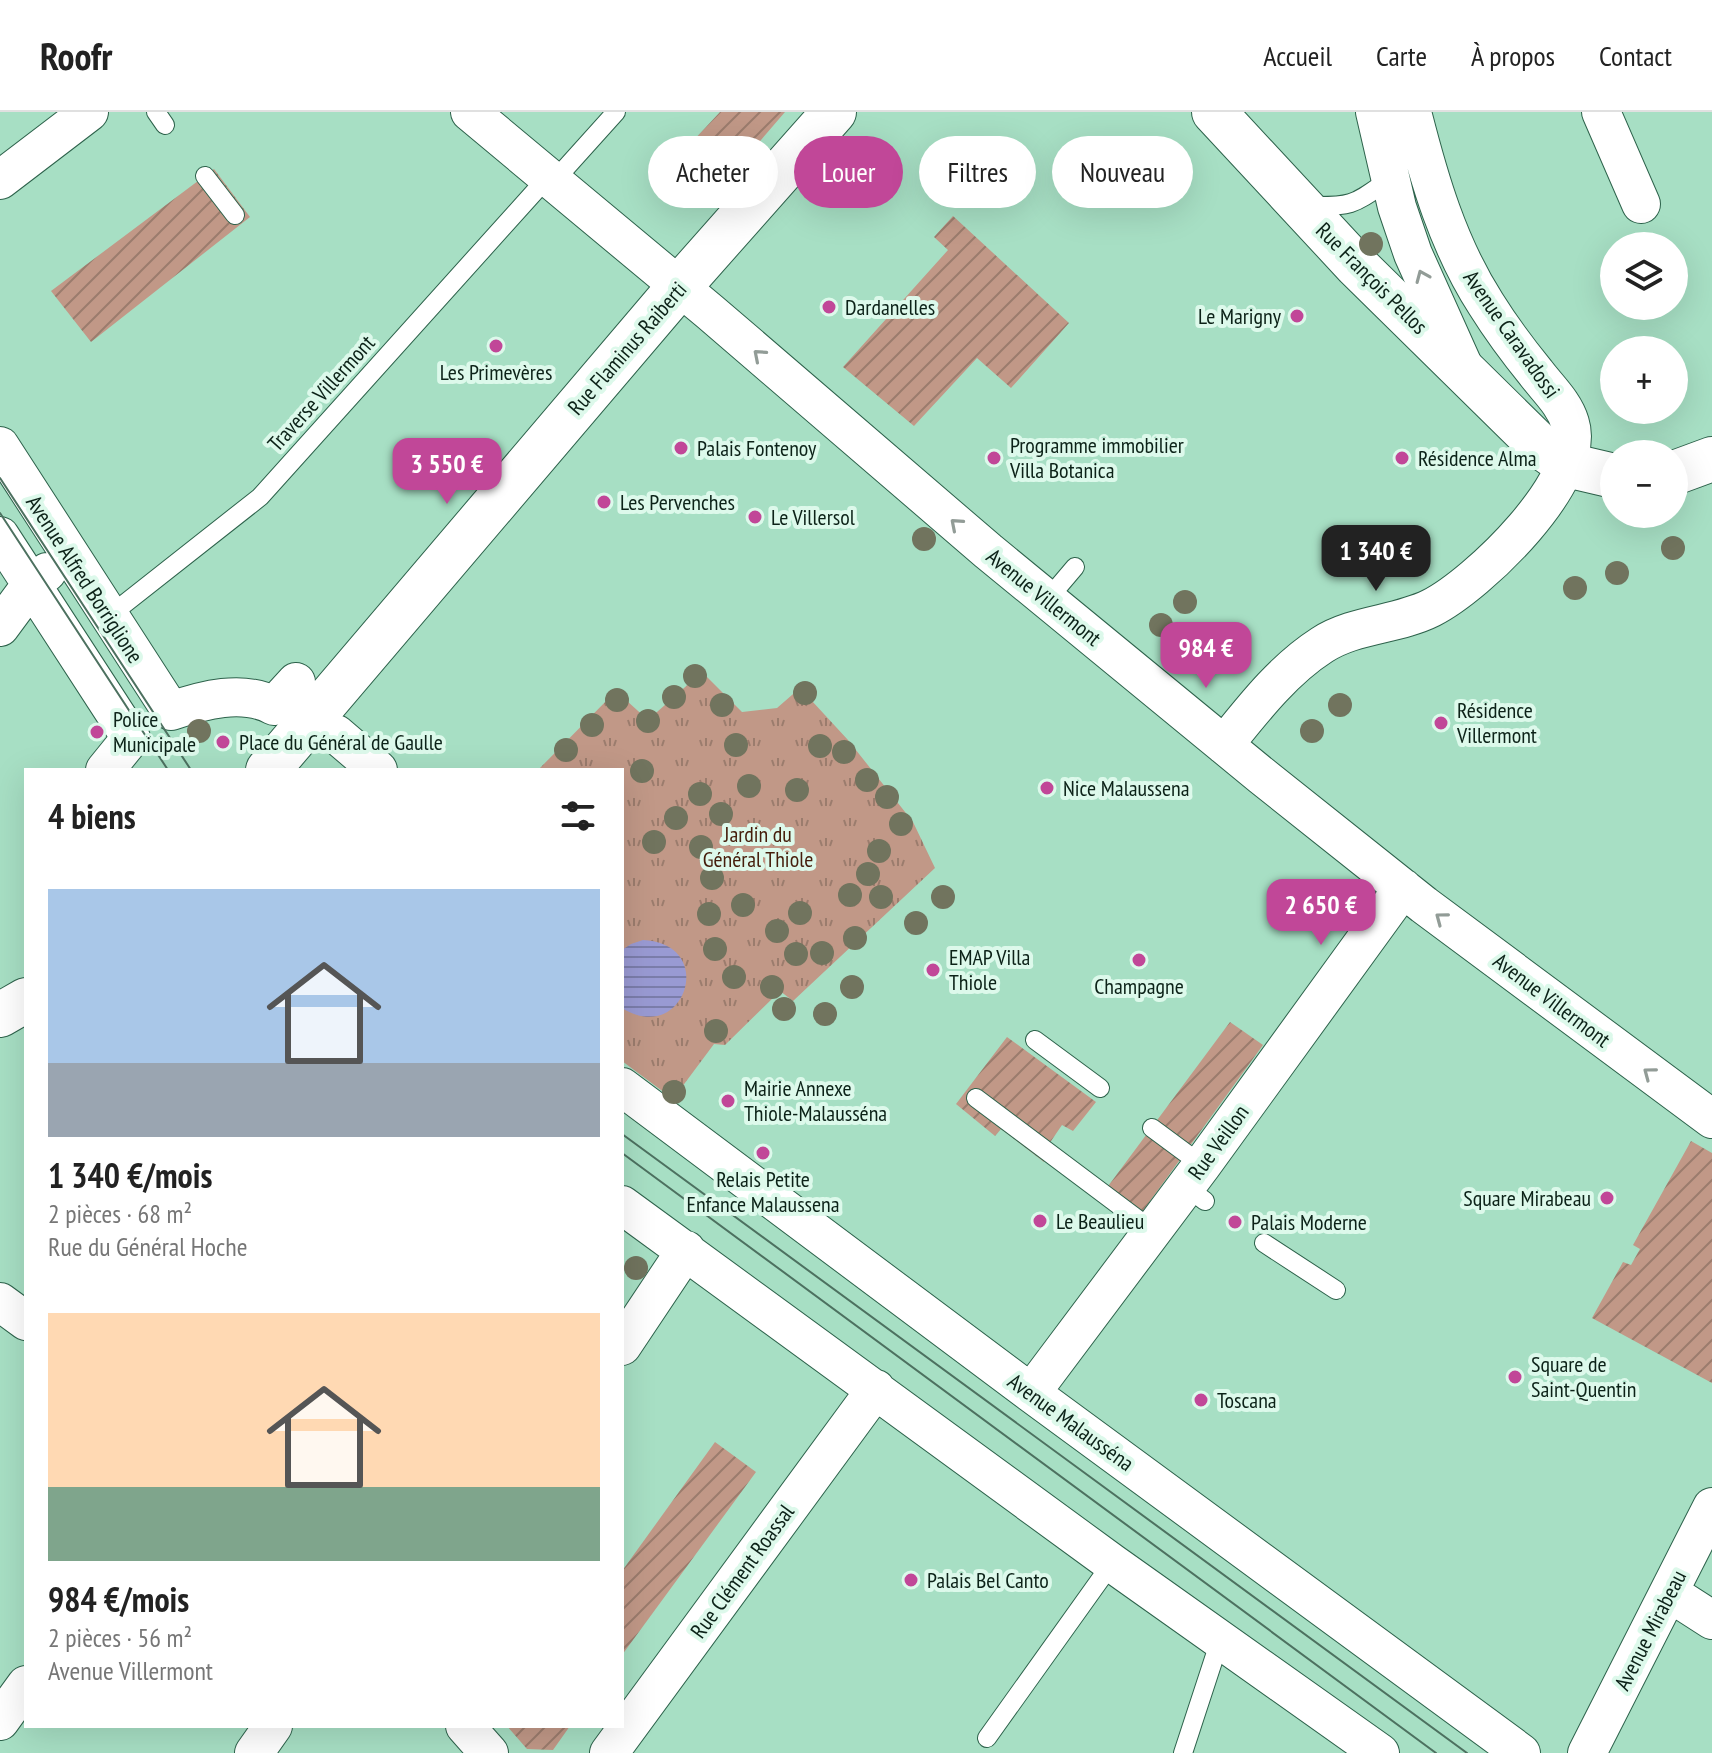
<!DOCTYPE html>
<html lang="fr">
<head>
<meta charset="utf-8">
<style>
  body { margin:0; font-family:"PT Sans Narrow",sans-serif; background:#f6f6f6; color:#222; height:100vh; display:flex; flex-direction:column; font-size:30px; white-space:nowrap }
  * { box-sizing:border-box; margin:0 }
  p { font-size:26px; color:#767676 }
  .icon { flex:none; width:44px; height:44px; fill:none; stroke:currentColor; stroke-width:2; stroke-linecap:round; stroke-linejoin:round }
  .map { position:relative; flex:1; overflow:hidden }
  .drawer { position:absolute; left:24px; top:656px; width:600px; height:960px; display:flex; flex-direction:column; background:#fff; border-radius:0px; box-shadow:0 8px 32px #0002 }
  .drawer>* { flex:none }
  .banner { position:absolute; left:648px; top:24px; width:760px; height:72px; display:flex; gap:16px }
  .buttons { position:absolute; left:1600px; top:120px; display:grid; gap:16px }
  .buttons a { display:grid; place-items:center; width:88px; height:88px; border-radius:50%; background:#fff; box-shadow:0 8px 32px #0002; font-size:40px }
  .price { position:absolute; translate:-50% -68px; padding:0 18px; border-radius:16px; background:#c14798; color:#fff; font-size:26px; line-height:52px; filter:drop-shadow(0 2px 4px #0008) }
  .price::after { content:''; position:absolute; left:50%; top:48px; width:24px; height:18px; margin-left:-12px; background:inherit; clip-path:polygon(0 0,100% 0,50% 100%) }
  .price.current { background:#222; color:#fff }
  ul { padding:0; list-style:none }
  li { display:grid; align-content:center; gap:16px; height:424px; padding:0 24px }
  li span { display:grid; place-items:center; height:248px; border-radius:0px; color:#555 }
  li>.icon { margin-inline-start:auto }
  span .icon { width:144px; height:144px; fill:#fffc; stroke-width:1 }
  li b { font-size:34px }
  h2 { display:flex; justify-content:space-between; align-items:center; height:96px; padding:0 24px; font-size:34px }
  .pill { padding:0 28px; border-radius:36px; background:#fff; box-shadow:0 8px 32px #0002; font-size:28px; line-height:72px }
  .pill.current { background:#c14798; color:#fff }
  header { display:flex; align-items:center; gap:48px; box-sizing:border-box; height:112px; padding:0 40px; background:#fff; border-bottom:2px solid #e0e0e0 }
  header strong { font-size:38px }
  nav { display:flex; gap:44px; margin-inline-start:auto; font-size:28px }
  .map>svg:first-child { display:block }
</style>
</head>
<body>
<header>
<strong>Roofr</strong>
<nav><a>Accueil</a><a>Carte</a><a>À propos</a><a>Contact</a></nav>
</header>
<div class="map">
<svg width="1712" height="1641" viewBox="0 0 1712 1641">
  <defs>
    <pattern id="grass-tufts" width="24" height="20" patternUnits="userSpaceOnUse" patternTransform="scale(2)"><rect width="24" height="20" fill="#c19887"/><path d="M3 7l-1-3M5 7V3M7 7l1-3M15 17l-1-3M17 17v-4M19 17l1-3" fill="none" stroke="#9b7c6d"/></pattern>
    <pattern id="garden-furrows" width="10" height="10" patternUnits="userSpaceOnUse" patternTransform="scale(2)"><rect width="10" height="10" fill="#c19887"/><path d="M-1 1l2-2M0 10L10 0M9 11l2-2" fill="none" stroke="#9b7c6d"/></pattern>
    <pattern id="water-rules" width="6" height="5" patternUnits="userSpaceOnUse" patternTransform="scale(2)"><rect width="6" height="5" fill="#999ad3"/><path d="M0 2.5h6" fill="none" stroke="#7b7daa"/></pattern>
  </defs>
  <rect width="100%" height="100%" fill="#a7dfc4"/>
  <path fill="url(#grass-tufts)" d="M702,560l40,40 35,-4 23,-20 48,52 65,82 22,46 -142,133 -13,-10 -55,54 -11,-1 -41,55 -51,-38v-291h-84l78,-79 32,29z"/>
  <path fill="url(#garden-furrows)" d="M720,0h65l-55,64 -38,-34z
    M214,57l36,48 -159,125 -40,-51z
    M953,104l116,107 -58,65 -34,-30 -63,68 -71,-59 105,-117 -14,-13z
    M1230,910l33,23 -126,174 -34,-26z
    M1007,925l89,65 -23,29 -11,-6 -13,19 -5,18 -43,-33 -6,7 -39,-32z
    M1691,1029l21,12v230l-120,-65 31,-56 8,3 9,-16 -7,-4z
    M715,1330l41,30 -134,183v-84z
    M507,1614h63l-17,24 -26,-1z"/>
  <path fill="url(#water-rules)" d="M643,828c76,4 41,107 -21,68v-58l9,-6z"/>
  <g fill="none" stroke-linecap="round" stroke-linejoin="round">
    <g stroke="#2d624b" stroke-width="20">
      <path id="lane" d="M156,0l9,13
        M205,64l30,39
        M553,70l63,-70
        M1309,94c45,1 45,-2 81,-27
        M1047,488l28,-33
        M109,504l151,-119 287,-319
        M1035,928l65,48
        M976,986l176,132
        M1152,1016l50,37
        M1185,1074l20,15
        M1264,1131l72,47
        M987,1626l125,-175
        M1183,1641l37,-113"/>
    </g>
    <g stroke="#2d624b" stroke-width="40">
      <path id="street" d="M470,0l240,200 278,239 274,225 162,129 288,214
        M1375,0l22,95 16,47 49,109
        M1601,0l40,92
        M0,68l89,-68
        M0,334l171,265c32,-11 72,-22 103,-5l22,-24
        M0,424l131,202 -26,32
        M0,515l31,-42 16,-13
        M336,622l42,36
        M1224,633c29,-36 59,-75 98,-100 32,-21 75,-20 109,-37 46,-23 157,-129 139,-185 -6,-20 -22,-34 -34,-50 -18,-22 -35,-45 -50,-69 -38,-59 -57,-125 -74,-192
        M622,975l409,306 490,360
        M622,1093l490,358 268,190
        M0,1190l26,19
        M622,1234l64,-96
        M1031,1281l171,-228 201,-277
        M1670,1481l42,27
        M0,1609l26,-36
        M465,1614l24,27
        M254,1641l19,-27
        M609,1641l267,-364
        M1587,1641l125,-246"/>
    </g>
    <g stroke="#2d624b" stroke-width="46">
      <path id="secondary" d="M1214,0l142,153 184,181 27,19 47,11
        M1674,361l38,-14
        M268,658l411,-483 155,-175
        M0,903l26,-15"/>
    </g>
    <use href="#lane" stroke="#fff" stroke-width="18"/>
    <use href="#street" stroke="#fff" stroke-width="38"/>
    <use href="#secondary" stroke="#fff" stroke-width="44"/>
    <path stroke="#4d7160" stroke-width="2" d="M0,366l191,292
      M0,401l168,257
      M622,1022l845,619
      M622,1041l814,600"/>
  </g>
  <g fill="#71745e">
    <circle cx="1371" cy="132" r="12"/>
    <circle cx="924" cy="427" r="12"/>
    <circle cx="1673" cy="436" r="12"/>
    <circle cx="1617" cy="461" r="12"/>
    <circle cx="1575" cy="476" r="12"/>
    <circle cx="1185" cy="490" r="12"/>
    <circle cx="1161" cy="513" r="12"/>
    <circle cx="695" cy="564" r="12"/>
    <circle cx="805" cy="581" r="12"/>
    <circle cx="674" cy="585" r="12"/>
    <circle cx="617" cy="588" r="12"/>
    <circle cx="722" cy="593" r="12"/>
    <circle cx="1340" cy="593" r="12"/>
    <circle cx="648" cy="609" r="12"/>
    <circle cx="592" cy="613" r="12"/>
    <circle cx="199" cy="619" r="12"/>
    <circle cx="1312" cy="619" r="12"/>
    <circle cx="736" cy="633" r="12"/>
    <circle cx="820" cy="634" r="12"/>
    <circle cx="566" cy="638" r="12"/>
    <circle cx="844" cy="640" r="12"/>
    <circle cx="642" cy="659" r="12"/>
    <circle cx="867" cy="668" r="12"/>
    <circle cx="749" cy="674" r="12"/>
    <circle cx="797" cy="678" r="12"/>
    <circle cx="700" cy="682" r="12"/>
    <circle cx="887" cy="685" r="12"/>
    <circle cx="721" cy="702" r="12"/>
    <circle cx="676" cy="706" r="12"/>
    <circle cx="901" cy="712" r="12"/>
    <circle cx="654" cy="730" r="12"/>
    <circle cx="701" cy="735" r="12"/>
    <circle cx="879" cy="739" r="12"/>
    <circle cx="868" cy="762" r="12"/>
    <circle cx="712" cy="766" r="12"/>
    <circle cx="850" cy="783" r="12"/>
    <circle cx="881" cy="785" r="12"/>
    <circle cx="943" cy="785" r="12"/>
    <circle cx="743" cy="793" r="12"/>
    <circle cx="800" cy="801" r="12"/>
    <circle cx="709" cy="802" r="12"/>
    <circle cx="916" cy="811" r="12"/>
    <circle cx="777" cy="819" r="12"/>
    <circle cx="855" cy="826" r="12"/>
    <circle cx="715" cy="837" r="12"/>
    <circle cx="822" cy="841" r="12"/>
    <circle cx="796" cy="842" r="12"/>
    <circle cx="734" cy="865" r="12"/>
    <circle cx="772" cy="875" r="12"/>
    <circle cx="852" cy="875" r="12"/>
    <circle cx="784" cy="897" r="12"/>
    <circle cx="825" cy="902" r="12"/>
    <circle cx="716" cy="919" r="12"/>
    <circle cx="674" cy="980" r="12"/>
    <circle cx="636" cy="1156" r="12"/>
  </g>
  <defs><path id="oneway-chevron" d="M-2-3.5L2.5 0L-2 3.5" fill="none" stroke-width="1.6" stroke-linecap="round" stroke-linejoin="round" transform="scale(2)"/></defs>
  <g stroke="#929c97">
    <use href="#oneway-chevron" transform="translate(1422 164) rotate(-113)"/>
    <use href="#oneway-chevron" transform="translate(759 243) rotate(-139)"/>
    <use href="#oneway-chevron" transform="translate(956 412) rotate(-139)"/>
    <use href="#oneway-chevron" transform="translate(1441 806) rotate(-143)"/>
    <use href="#oneway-chevron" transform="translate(1649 961) rotate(-143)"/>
  </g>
  <g fill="#c14798" stroke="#ddf9eb" stroke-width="3">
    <circle cx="829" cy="195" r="8"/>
    <circle cx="1297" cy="204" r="8"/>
    <circle cx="496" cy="234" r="8"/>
    <circle cx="681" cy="336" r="8"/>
    <circle cx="994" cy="346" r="8"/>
    <circle cx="1402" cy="346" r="8"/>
    <circle cx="604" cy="390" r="8"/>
    <circle cx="755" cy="405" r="8"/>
    <circle cx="1441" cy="611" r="8"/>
    <circle cx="97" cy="620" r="8"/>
    <circle cx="223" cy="630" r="8"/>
    <circle cx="1047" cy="676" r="8"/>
    <circle cx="1139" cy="848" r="8"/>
    <circle cx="933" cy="858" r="8"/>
    <circle cx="728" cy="989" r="8"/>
    <circle cx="763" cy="1041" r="8"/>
    <circle cx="1607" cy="1086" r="8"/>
    <circle cx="1040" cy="1109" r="8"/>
    <circle cx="1235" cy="1110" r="8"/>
    <circle cx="1515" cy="1265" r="8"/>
    <circle cx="1201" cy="1288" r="8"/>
    <circle cx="911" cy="1468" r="8"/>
  </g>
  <g text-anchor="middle" stroke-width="8" stroke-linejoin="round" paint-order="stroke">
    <g font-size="22" fill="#0c2218" stroke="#ddf9eb">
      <text transform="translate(1372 166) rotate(45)" y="8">Rue François Pellos</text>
      <text transform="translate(1512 222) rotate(55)" y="8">Avenue Caravadossi</text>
      <text transform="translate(627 236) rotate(-49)" y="8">Rue Flaminus Raiberti</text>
      <text transform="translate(321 281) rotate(-48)" y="8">Traverse Villermont</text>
      <text transform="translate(85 467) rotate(57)" y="8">Avenue Alfred Borriglione</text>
      <text transform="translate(1044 485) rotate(39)" y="8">Avenue Villermont</text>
      <text transform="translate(1552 888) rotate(37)" y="8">Avenue Villermont</text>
      <text transform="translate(1218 1030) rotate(-54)" y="8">Rue Veillon</text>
      <text transform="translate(1071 1310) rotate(36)" y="8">Avenue Malausséna</text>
      <text transform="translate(742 1459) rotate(-54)" y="8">Rue Clément Roassal</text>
      <text transform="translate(1650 1518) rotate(-63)" y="8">Avenue Mirabeau</text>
    </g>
    <g font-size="22" fill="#0c2218" stroke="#ddf9eb" text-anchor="start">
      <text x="845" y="203">Dardanelles</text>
      <text x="1281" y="212" text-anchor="end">Le Marigny</text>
      <text x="496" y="268" text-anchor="middle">Les Primevères</text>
      <text x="1010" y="341">Programme immobilier<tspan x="1010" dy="25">Villa Botanica</tspan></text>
      <text x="697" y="344">Palais Fontenoy</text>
      <text x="1418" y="354">Résidence Alma</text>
      <text x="620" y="398">Les Pervenches</text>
      <text x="771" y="413">Le Villersol</text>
      <text x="1457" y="606">Résidence<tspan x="1457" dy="25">Villermont</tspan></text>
      <text x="113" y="615">Police<tspan x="113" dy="25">Municipale</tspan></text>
      <text x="239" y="638">Place du Général de Gaulle</text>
      <text x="1063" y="684">Nice Malaussena</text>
      <text x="949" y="853">EMAP Villa<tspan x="949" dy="25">Thiole</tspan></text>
      <text x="1139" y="882" text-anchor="middle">Champagne</text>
      <text x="744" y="984">Mairie Annexe<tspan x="744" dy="25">Thiole-Malausséna</tspan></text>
      <text x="763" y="1075" text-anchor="middle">Relais Petite<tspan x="763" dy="25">Enfance Malaussena</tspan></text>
      <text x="1591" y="1094" text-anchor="end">Square Mirabeau</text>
      <text x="1056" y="1117">Le Beaulieu</text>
      <text x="1251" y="1118">Palais Moderne</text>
      <text x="1531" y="1260">Square de<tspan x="1531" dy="25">Saint-Quentin</tspan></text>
      <text x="1217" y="1296">Toscana</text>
      <text x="927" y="1476">Palais Bel Canto</text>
    </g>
    <g font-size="22" fill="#451d0b" stroke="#ddf9eb">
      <text x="758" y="730">Jardin du<tspan x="758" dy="25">Général Thiole</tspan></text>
    </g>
  </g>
</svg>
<div class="buttons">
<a><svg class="icon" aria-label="layers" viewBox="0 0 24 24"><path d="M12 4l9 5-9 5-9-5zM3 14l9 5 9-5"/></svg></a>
<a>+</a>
<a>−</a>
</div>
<b class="price" style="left:447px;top:394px">3 550 €</b>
<b class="price current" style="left:1376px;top:481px">1 340 €</b>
<b class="price" style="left:1206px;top:578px">984 €</b>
<b class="price" style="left:1321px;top:835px">2 650 €</b>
<div class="banner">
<a class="pill">Acheter</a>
<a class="pill current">Louer</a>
<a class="pill">Filtres</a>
<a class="pill">Nouveau</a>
</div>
<section class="drawer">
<h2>4 biens<svg class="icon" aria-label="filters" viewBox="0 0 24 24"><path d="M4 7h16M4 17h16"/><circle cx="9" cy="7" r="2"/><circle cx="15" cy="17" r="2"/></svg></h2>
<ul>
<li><span style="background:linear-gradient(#a9c7e8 70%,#9aa5b1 0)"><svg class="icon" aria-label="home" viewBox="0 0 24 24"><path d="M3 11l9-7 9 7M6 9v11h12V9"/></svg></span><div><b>1 340 €/mois</b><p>2 pièces · 68 m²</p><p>Rue du Général Hoche</p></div></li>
<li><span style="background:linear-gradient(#ffd9b3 70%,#7fa58c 0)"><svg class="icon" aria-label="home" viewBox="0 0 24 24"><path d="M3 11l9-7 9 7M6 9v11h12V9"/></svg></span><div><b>984 €/mois</b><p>2 pièces · 56 m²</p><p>Avenue Villermont</p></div></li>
</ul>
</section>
</div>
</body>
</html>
